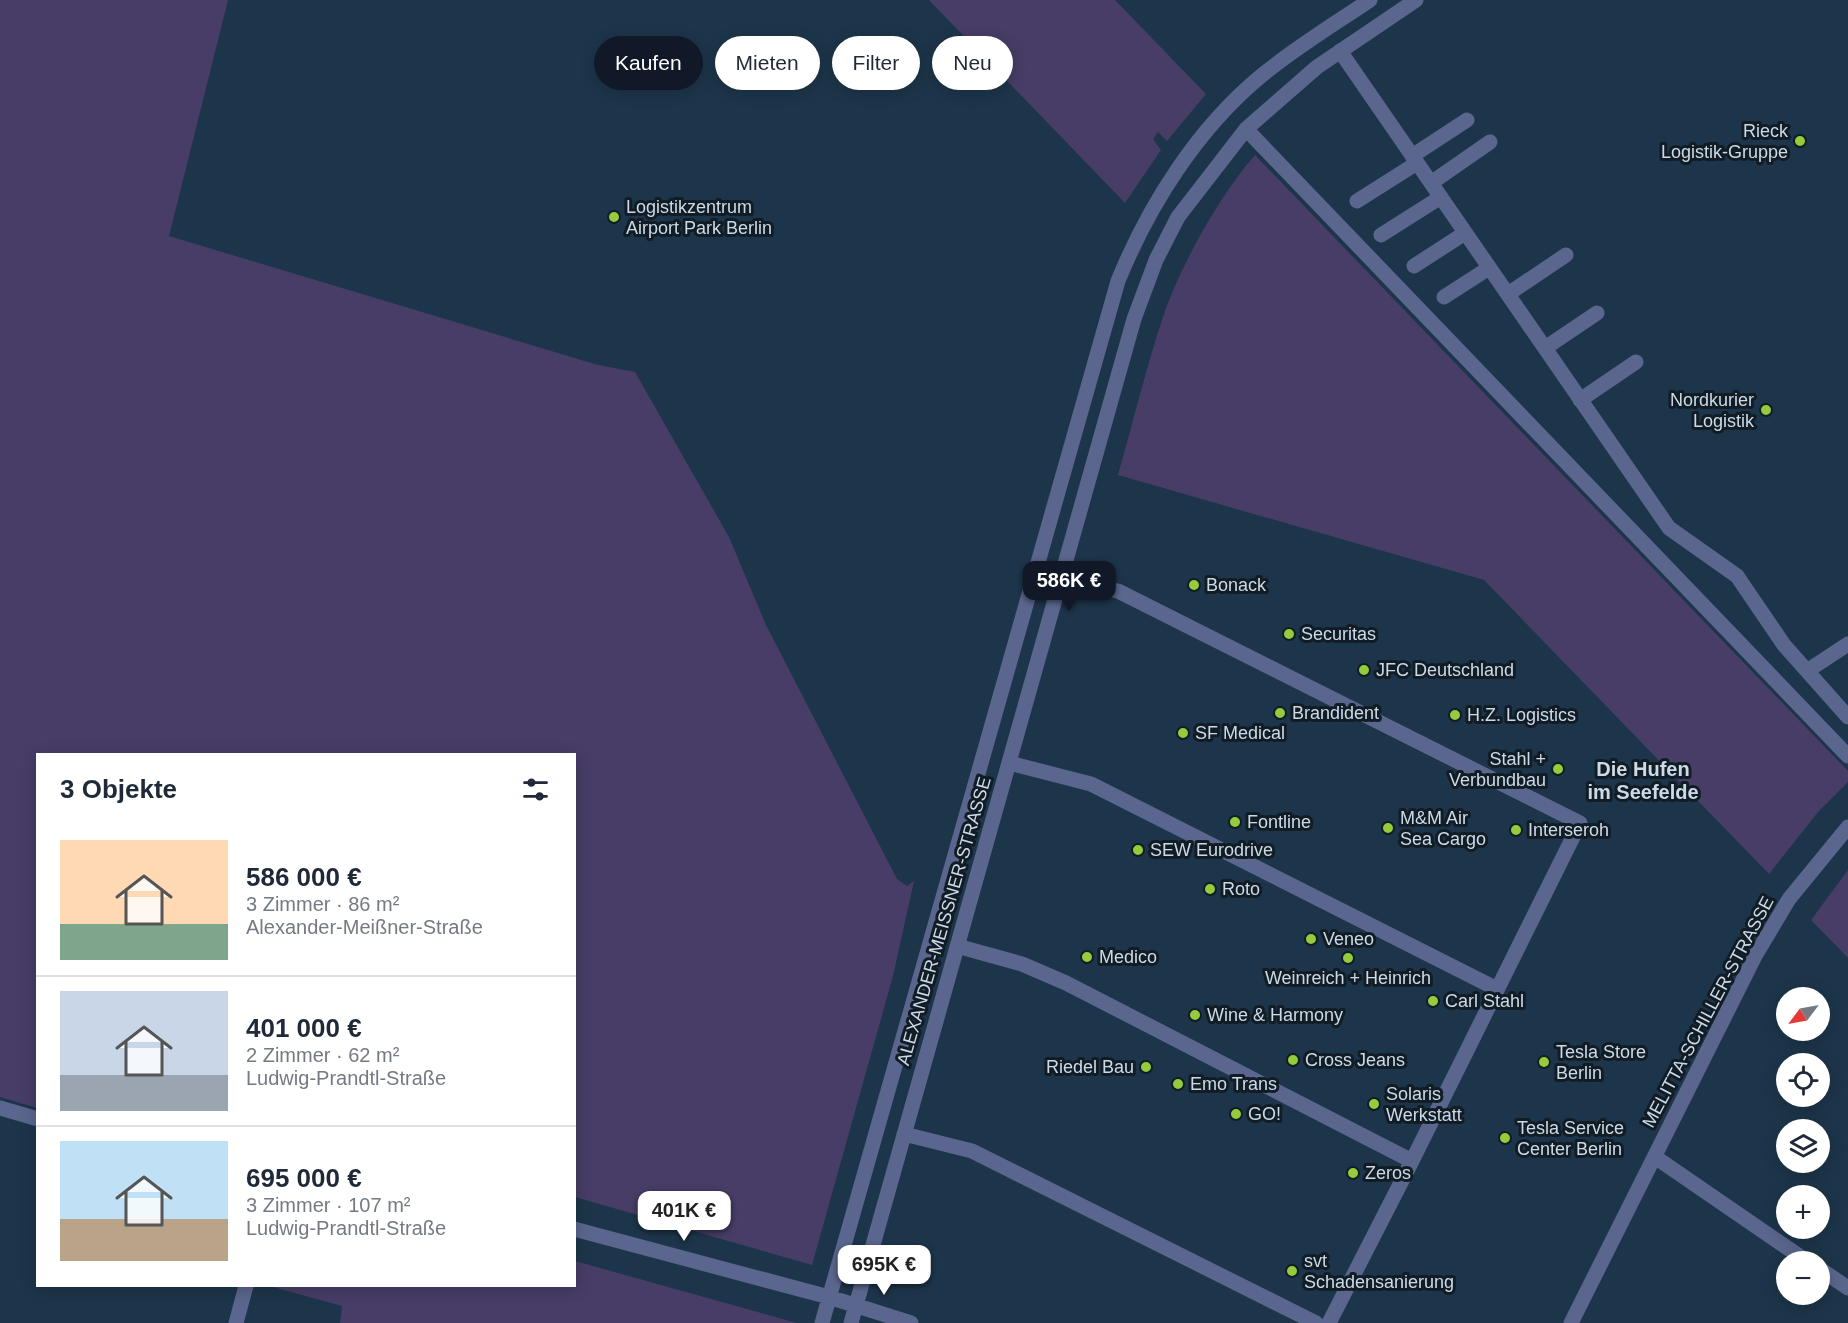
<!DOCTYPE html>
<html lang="de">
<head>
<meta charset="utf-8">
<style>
  body { margin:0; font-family:Helvetica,sans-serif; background:#f2f2f3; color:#1f2937; height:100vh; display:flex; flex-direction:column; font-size:22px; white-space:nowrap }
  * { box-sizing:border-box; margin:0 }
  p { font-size:20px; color:#747a83 }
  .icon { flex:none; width:33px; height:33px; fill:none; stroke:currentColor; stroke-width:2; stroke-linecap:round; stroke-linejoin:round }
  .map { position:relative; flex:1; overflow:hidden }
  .drawer { position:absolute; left:36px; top:753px; width:540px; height:534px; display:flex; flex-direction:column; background:#fff; border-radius:0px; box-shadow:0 3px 15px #0003 }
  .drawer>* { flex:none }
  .top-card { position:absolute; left:594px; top:36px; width:570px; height:54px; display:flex; gap:12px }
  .needle { width:39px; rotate:238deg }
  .buttons { position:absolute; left:1776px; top:987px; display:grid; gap:12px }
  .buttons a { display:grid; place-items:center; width:54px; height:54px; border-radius:50%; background:#fff; box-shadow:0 3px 15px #0003; font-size:30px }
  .price { position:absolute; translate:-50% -51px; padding:0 14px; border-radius:12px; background:#fff; color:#222; font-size:20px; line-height:39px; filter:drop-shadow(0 2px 3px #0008) }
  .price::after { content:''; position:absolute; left:50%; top:36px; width:18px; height:14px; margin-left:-9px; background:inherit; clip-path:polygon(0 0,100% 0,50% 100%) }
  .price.current { background:#111827; color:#fff }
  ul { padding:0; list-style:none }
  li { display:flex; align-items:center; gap:18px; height:150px; padding:0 24px }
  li+li { border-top:2px solid #e0e1e3 }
  li span { display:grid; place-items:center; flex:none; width:168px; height:120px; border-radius:0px; color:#555 }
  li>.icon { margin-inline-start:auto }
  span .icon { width:72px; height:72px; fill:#fffc; stroke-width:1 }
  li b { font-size:26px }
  h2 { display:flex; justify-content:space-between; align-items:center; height:72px; padding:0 24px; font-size:26px }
  .chip { padding:0 21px; border-radius:27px; background:#fff; box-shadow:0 3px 15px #0003; font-size:21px; line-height:54px }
  .chip.current { background:#111827; color:#fff }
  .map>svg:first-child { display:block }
</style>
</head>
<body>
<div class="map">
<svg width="1848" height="1323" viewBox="0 0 1848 1323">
  <rect width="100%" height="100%" fill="#1d354a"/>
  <path fill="#473d67" d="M0,0h228l-59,236 429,129 37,7 94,165 37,88 131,254 10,7 7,-5 -21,95 -81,289 -237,-68 -1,-443h-536l-1,354 -37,-11z
    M929,0h186l91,94 -39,47 -9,-9 -5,7 8,11 -36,53z
    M1255,155l593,616v11l-30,30 -49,62 -285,-294 -366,-105c15,-53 28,-107 45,-158 17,-51 57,-122 92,-162z
    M1848,870v88l-37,-38z
    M575,1261l222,62h-457l2,-17 -73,-20h305z"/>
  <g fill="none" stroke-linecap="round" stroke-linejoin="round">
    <path stroke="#5a668d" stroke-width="15" d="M1340,51l329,477 68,48 47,69 64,72
      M1246,129l602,627
      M1412,156l55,-36
      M1431,183l59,-41
      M1357,201l60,-38
      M1381,235l60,-38
      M1414,266l51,-33
      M1508,294l58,-39
      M1444,297l45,-29
      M1545,348l52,-35
      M1580,400l56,-38
      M1062,580l56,11 462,232 -168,338
      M1807,671l41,-27
      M1009,763l82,21 406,205
      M957,946l65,18 44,19 346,178 -83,162
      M0,1108l38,11
      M904,1134l68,17 344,172
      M1655,1157l153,105
      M574,1229l255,68 82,26
      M1820,1269l28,19
      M236,1323l10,-37
      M822,1323l296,-1042c31,-76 79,-152 143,-205 34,-28 72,-51 109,-76
      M851,1323l283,-1004 22,-59 22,-43 68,-88 71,-62 99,-67
      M1571,1323l184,-367 34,-57 59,-72"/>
  </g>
  <g fill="#95cc3b" stroke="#111c25" stroke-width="2">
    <circle cx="1800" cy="141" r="6"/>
    <circle cx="614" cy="217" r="6"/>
    <circle cx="1766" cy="410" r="6"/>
    <circle cx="1194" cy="585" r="6"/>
    <circle cx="1289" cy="634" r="6"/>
    <circle cx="1364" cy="670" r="6"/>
    <circle cx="1280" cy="713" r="6"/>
    <circle cx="1455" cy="715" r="6"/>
    <circle cx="1183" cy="733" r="6"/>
    <circle cx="1558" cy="769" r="6"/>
    <circle cx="1235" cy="822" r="6"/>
    <circle cx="1388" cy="828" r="6"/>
    <circle cx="1516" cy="830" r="6"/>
    <circle cx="1138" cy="850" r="6"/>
    <circle cx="1210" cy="889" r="6"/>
    <circle cx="1311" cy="939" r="6"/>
    <circle cx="1087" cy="957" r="6"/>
    <circle cx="1348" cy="958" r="6"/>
    <circle cx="1433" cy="1001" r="6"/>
    <circle cx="1195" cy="1015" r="6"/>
    <circle cx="1293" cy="1060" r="6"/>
    <circle cx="1544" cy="1062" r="6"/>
    <circle cx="1146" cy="1067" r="6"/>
    <circle cx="1178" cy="1084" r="6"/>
    <circle cx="1374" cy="1104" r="6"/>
    <circle cx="1236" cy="1114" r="6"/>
    <circle cx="1505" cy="1138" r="6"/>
    <circle cx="1353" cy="1173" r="6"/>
    <circle cx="1292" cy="1271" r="6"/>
  </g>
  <g text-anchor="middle" stroke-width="6" stroke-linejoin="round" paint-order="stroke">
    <g font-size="18" fill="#ccdae8" stroke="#111c25" text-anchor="start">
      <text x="1788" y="137" text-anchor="end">Rieck<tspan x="1788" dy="21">Logistik-Gruppe</tspan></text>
      <text x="626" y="213">Logistikzentrum<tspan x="626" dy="21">Airport Park Berlin</tspan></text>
      <text x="1754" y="406" text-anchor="end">Nordkurier<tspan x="1754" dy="21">Logistik</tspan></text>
      <text x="1206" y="591">Bonack</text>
      <text x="1301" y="640">Securitas</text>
      <text x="1376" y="676">JFC Deutschland</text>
      <text x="1292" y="719">Brandident</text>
      <text x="1467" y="721">H.Z. Logistics</text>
      <text x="1195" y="739">SF Medical</text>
      <text x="1546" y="765" text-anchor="end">Stahl +<tspan x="1546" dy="21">Verbundbau</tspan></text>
      <text x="1400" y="824">M&amp;M Air<tspan x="1400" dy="21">Sea Cargo</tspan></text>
      <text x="1247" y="828">Fontline</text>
      <text x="1528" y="836">Interseroh</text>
      <text x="1150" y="856">SEW Eurodrive</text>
      <text x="1222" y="895">Roto</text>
      <text x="1323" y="945">Veneo</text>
      <text x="1099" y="963">Medico</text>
      <text x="1348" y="984" text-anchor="middle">Weinreich + Heinrich</text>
      <text x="1445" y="1007">Carl Stahl</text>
      <text x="1207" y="1021">Wine &amp; Harmony</text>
      <text x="1556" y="1058">Tesla Store<tspan x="1556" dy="21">Berlin</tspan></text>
      <text x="1305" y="1066">Cross Jeans</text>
      <text x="1134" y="1073" text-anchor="end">Riedel Bau</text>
      <text x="1190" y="1090">Emo Trans</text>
      <text x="1386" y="1100">Solaris<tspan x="1386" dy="21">Werkstatt</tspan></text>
      <text x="1248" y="1120">GO!</text>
      <text x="1517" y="1134">Tesla Service<tspan x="1517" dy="21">Center Berlin</tspan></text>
      <text x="1365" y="1179">Zeros</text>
      <text x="1304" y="1267">svt<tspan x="1304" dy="21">Schadensanierung</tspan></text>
    </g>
    <g font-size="18" fill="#ccdae8" stroke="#111c25">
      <text transform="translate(944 921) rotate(-74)" y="6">ALEXANDER-MEISSNER-STRASSE</text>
      <text transform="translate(1708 1012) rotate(-62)" y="6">MELITTA-SCHILLER-STRASSE</text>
    </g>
    <g font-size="20" font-weight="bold" fill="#ccdae8" stroke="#111c25">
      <text x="1643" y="776">Die Hufen<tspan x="1643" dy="23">im Seefelde</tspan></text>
    </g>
  </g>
</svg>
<div class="buttons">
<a><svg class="needle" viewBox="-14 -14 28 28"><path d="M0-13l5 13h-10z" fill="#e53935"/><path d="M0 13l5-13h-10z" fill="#747a83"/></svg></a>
<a><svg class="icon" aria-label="locate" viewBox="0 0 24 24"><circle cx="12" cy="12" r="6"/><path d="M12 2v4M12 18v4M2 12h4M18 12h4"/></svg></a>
<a><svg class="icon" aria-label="layers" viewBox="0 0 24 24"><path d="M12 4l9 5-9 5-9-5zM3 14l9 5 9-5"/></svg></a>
<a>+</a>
<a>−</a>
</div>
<b class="price current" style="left:1069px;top:612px">586K €</b>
<b class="price" style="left:684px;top:1242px">401K €</b>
<b class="price" style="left:884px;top:1296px">695K €</b>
<div class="top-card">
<a class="chip current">Kaufen</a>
<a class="chip">Mieten</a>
<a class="chip">Filter</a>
<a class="chip">Neu</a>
</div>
<section class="drawer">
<h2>3 Objekte<svg class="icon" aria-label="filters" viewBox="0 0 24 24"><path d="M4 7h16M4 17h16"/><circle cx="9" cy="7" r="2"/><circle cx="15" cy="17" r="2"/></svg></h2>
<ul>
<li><span style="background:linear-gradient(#ffd9b3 70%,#7fa58c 0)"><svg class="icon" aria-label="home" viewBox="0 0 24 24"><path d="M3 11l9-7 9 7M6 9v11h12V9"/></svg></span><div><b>586 000 €</b><p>3 Zimmer · 86 m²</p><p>Alexander-Meißner-Straße</p></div></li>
<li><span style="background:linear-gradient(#c9d6e8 70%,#9aa5b1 0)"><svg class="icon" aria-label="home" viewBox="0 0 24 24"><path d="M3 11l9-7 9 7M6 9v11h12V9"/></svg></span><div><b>401 000 €</b><p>2 Zimmer · 62 m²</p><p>Ludwig-Prandtl-Straße</p></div></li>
<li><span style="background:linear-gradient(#bfe0f5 65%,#b9a48a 0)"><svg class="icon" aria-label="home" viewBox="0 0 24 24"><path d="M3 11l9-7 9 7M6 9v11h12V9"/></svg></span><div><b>695 000 €</b><p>3 Zimmer · 107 m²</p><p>Ludwig-Prandtl-Straße</p></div></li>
</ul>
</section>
</div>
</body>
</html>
